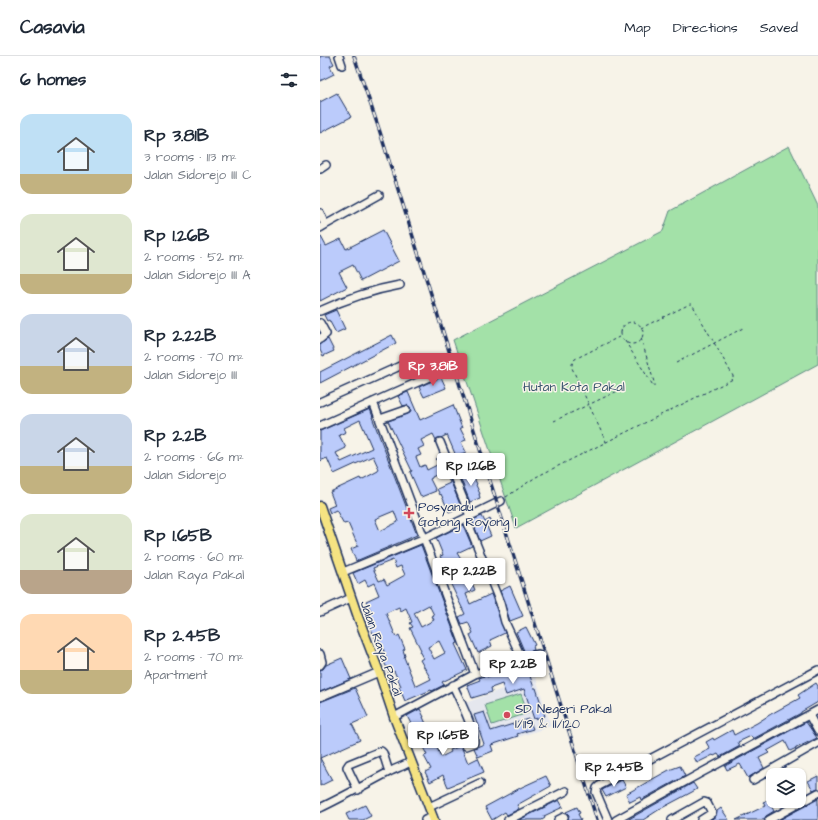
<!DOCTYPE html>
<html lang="en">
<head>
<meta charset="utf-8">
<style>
  body { margin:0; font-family:"Architects Daughter",sans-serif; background:#f6f6f7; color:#1f2937; height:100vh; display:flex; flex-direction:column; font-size:15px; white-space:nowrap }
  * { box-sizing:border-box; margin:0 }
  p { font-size:13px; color:#747a83 }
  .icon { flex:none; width:22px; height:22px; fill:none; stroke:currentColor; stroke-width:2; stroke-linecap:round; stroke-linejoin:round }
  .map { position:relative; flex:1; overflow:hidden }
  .drawer { display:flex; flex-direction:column; background:#fff; width:320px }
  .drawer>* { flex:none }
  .controls { position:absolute; left:446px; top:712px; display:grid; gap:8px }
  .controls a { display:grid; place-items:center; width:40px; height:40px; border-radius:8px; background:#fff; box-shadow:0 1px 3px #0004; font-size:20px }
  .price { position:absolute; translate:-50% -34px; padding:0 9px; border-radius:4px; background:#fff; color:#222; font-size:13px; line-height:26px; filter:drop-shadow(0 1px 2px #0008) }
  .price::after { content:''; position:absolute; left:50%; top:24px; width:12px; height:9px; margin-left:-6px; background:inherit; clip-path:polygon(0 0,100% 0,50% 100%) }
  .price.selected { background:#d1495b; color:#fff }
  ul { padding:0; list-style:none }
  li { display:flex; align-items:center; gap:12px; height:100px; padding:0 20px }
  li span { display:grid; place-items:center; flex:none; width:112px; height:80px; border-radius:12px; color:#555 }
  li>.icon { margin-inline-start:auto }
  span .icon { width:48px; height:48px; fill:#fffc; stroke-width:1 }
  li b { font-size:17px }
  h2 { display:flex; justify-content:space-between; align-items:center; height:48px; padding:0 20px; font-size:17px }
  header { display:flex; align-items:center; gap:24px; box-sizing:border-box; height:56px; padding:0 20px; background:#fff; border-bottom:1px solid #e0e1e3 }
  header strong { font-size:19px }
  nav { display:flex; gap:22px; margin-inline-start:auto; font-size:14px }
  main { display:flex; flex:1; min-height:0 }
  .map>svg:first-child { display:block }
</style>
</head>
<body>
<header>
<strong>Casavia</strong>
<nav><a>Map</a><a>Directions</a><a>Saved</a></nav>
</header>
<main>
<section class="drawer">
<h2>6 homes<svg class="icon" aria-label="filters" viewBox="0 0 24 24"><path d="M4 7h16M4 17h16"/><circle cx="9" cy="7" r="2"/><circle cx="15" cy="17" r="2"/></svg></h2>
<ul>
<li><span style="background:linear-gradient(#bfe0f5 75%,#c2b280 0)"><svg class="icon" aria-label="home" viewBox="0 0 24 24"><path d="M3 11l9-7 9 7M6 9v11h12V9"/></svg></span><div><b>Rp 3.81B</b><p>3 rooms · 113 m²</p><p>Jalan Sidorejo III C</p></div></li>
<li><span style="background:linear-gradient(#dfe7d0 75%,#c2b280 0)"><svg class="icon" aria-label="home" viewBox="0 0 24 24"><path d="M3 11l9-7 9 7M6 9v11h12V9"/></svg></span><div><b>Rp 1.26B</b><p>2 rooms · 52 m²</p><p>Jalan Sidorejo III A</p></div></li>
<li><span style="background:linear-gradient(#c9d6e8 65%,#c2b280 0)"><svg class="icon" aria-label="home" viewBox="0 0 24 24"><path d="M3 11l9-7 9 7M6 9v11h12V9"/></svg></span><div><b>Rp 2.22B</b><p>2 rooms · 70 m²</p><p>Jalan Sidorejo III</p></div></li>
<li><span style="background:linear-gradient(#c9d6e8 65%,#c2b280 0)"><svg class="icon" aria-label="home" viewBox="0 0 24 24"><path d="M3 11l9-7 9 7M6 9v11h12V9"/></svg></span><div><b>Rp 2.2B</b><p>2 rooms · 66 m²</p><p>Jalan Sidorejo</p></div></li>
<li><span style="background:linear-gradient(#dfe7d0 70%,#b9a48a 0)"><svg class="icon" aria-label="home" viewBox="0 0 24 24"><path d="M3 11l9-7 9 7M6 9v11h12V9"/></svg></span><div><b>Rp 1.65B</b><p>2 rooms · 60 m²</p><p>Jalan Raya Pakal</p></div></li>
<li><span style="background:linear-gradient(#ffd9b3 70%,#c2b280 0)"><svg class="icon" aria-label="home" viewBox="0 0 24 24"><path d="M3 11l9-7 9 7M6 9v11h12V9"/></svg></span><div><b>Rp 2.45B</b><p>2 rooms · 70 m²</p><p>Apartment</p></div></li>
</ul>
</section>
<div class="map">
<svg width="498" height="764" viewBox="0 0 498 764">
  <rect width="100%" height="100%" fill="#f7f3e8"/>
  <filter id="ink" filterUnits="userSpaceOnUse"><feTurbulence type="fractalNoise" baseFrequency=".025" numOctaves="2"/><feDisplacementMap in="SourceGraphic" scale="8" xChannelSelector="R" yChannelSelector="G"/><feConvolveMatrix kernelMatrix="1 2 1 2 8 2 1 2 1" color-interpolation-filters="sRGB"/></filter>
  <g filter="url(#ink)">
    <path fill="#e5e7ee" d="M214,616l17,54 -58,20 -5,-12 -12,4 -13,-34 39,-15 -1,-5z"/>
    <path fill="#a3e1a8" stroke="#5f8883" d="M469,90l29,60v158l-302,164 -63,-188 210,-109 7,-20z
      M201,638l7,19 -36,12 -7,-20z"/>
    <path fill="#bbcbfb" stroke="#1b2f5e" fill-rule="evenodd" d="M0,0h10l4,8 -4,2 4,8 -14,7z
      M17,37l14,24 -31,16v-31z
      M63,174l16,31 -38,20 -8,-16 -14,7 8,15 -27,14v-66l6,11 15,-7 5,10z
      M16,254l9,19 -9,4 -7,-13 -2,1 -3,-6z
      M72,279l4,8 -76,40v-11z
      M8,283l6,12 -11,5 -3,-6v-6z
      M121,321l5,11 -22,9 -5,-10z
      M88,336l12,28 33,-15 9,23h-2l6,12 -5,2 5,10 -10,4 -9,-21 -11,5 -3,-6 -12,6 3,6 -6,3 3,6 -5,2 4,10 5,-2 2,5 12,-6 -3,-5 5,-2 20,50 -12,5 -8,-18 -1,1 -3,-6 13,-6 -5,-12 -13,6v1l-2,1 6,12 -15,6 -11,-25 2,-1 -24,-50 22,-8 1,-2 -1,-4 -3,-2 -4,1 -5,-10z
      M50,353l3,8h-1l45,118 -61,26 -5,-12 7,-3 -10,-23 -4,1 -8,-14 -6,3 -2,-5 7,-3 -5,-13 30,-14 1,2 17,-9 1,-2 -6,-13 -39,18 -7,-16 -7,3v-30zM40,364l12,28 -31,14 -5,-9 10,-5 -7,-13 7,-3 -2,-4zM74,455l4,11 -18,9 -5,-12z
      M151,416l6,12 -1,1 4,9h-1l1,4 -10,4 -10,-25z
      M162,460l3,6 5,-3 3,6 -6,2 4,9 -11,5 -8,-21z
      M143,469l9,21 -15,7 9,15 -7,4 4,9 7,-3 5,12 -9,4 4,10 21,-10 14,39 -15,7 2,6 -14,7 -8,-18 3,-2 -5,-11 -6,2 -3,-7 6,-3 -20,-42 2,-1 -7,-15 3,-1 -7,-17z
      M101,489l37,98 -3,1 12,26 -25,12 2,3 -12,6 -1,-1 -26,11 -6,-14 2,-1 -7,-15 -5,3 -2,-6 -4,-8 3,-2 -3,-10 -4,-9 -3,1 -8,-18 3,-1 -3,-6 4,-2 -6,-12 13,-6 -5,-12 -6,3 -3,-6 -7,4 -5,-11zM73,504l3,8 5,-2 4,9 -18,10 -3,-6 -5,2 -6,-13zM109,549l5,10 -2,1 2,4 -13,7 -7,-14zM79,551l2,4 5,-3 6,14 -2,1 3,4 -3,1 11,22 -2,1 4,7 -3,2 11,19 -14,7v-1h-2l-11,-28 1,-1 -2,-6 2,-1 -6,-14 -3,2 -10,-24zM119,585l6,12 -11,6 -6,-12z
      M190,530l13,30 -13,5 -10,-30z
      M206,571l9,18 -2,1 1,4 -9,3 -9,-21z
      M22,602l9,21 -31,13v-22l3,-1 3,-4z
      M217,604l4,12 -11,4 4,12h2l9,28 -11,3 -10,-30 -18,6 -4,-11 -11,4 1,4 -20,6 -5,-13 13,-5 -1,-2 8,-3v2l15,-6z
      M496,627l2,3v16l-17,10v1l-48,26 -2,-3 -13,6 2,4 -20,11 -2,-3 -4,2 -1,-1 -16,8 -3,-6 16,-8 -4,-7 7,-4 1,2 18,-10 2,5 23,-12 14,-9 29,-16 -2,-3z
      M35,632l13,29 -16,7 8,16 -40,18 12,22 -12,6v-84z
      M100,653l4,8h-1l18,40 10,-5 -1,-2 11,-4 7,17 10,-5 6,14 -36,15 -5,-12 -13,7 -5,-10 6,-3 -7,-13 3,-1 -20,-39z
      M164,656l7,19 38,-12 4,10 -16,5 1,2 -27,9 2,6 -15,6 -4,-9 10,-4 -10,-29z
      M486,666l11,16 -27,13 -5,-10 -18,10 2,2 -10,5 5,10 -13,8 -3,2 -8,-14 -13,6 -2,-4z
      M360,710l5,10 -44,24 -1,-3 -10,5 -4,-8 43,-24z
      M226,720l5,10 -34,19 2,4 -12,6 -2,-3 -13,8 -7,-13 37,-20z
      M498,720v12l-5,2 -5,-9z
      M302,724l4,7 -20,10 -4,-7z
      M373,727l4,6 -5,3 -32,17 -17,11h-14v-1z
      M498,743v21h-39z
      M239,744l4,7 -19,9 1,2 -3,2h-23z
      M448,744l6,11 -8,5 -2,4h-28l29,-14 -2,-4z
      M45,749l6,11 -8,4h-14l-3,-6z
      M257,751l3,6 -2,1 3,6h-13l1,-5 -3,-3z
      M401,752l8,12h-19l6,-4 1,-5z"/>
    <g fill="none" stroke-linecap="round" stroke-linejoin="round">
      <g stroke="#1b2f5e" stroke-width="10">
        <path id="minor" d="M19,0l3,9
          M0,113l6,-4
          M0,157l5,12 -5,3
          M5,169l54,-30
          M0,255c26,-12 52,-21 80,-26
          M0,267l6,11 -6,5
          M0,346l80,-36
          M53,346l102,272
          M60,363l26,-9
          M0,370l127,-57
          M120,386l30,74
          M146,462l34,85 5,19 17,37
          M23,516l82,-34 76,-37
          M0,556l31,-14
          M0,598l2,8 -2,3
          M133,629c5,12 23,46 21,58l-8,3
          M0,641l59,-25
          M489,659l9,16
          M74,661l81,-43 63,-20
          M433,724l65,-37
          M38,734l-11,-23 2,-3 32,-13 2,2 6,19
          M109,751l51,-24
          M0,752c23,-11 46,-24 69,-36 7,-4 16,-6 22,-11
          M105,764l8,-3
          M188,764l58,-29
          M238,764l6,-3
          M288,764l-12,-28 1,-4 2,-2 219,-116
          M296,764l83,-46 119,-64
          M352,764l32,-18 3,1 5,10 -11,7
          M449,764l49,-27"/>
      </g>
      <g stroke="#1b2f5e" stroke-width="11">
        <path id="major" d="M0,450l38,111 21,55 15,45 40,103"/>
      </g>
      <path stroke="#1b2f5e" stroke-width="1" stroke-dasharray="3 3" stroke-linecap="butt" d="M301 277a11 11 0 1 1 22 0a11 11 0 1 1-22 0Z
        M305,285l29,46v-5l-13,-44
        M356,307l69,-36
        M234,365l70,-33
        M286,386l-34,-74v-4l3,-5 46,-23
        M186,441l30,-20 197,-98v-3l-41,-72h-2l-49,24"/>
      <use href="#minor" stroke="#f7f3e8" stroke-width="7"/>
      <use href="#major" stroke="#f5e382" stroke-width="8"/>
      <g stroke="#1b2f5e" stroke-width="3.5">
        <path id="rail" d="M34,0l25,73 218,691"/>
      </g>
      <use href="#rail" stroke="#f7f3e8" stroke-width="2" stroke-dasharray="6" stroke-linecap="butt"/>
    </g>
  </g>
  <g fill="#d1495b" stroke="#f7f3e8" stroke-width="1.5">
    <path d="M87 451h4v4h4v4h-4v4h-4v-4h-4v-4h4z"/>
    <circle cx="187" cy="659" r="4"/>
  </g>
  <g text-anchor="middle" stroke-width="3" stroke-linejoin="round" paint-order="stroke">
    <g font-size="13" fill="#36536d" stroke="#f7f3e8">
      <text x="254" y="335">Hutan Kota Pakal</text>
    </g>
    <g font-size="13" fill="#1b2f5e" stroke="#f7f3e8" text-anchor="start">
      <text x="98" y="455">Posyandu<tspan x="98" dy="15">Gotong Royong I</tspan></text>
      <text x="195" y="657">SD Negeri Pakal<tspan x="195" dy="15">I/119 &amp; II/120</tspan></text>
    </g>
    <g font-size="13" fill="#1b2f5e" stroke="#f7f3e8">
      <text transform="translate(62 592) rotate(70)" y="5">Jalan Raya Pakal</text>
    </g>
  </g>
</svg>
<div class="controls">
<a><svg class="icon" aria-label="layers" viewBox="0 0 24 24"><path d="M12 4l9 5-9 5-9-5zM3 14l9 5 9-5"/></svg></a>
</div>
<b class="price selected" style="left:113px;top:331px">Rp 3.81B</b>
<b class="price" style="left:151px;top:431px">Rp 1.26B</b>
<b class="price" style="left:149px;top:536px">Rp 2.22B</b>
<b class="price" style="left:193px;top:629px">Rp 2.2B</b>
<b class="price" style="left:123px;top:700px">Rp 1.65B</b>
<b class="price" style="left:294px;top:732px">Rp 2.45B</b>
</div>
</main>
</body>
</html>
